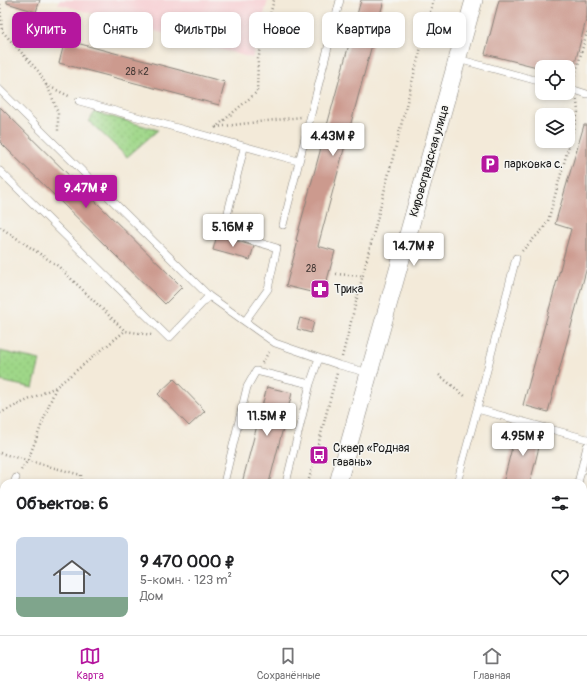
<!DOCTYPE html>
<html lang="ru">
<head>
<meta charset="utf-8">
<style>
  body { margin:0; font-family:Pangolin,sans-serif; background:#f6f6f6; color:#202124; height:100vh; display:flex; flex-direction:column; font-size:15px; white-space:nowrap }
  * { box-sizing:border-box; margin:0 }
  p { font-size:13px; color:#757577 }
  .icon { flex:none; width:22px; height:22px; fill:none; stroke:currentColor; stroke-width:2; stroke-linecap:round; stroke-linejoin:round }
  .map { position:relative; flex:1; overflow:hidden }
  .drawer { position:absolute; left:0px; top:479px; width:587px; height:156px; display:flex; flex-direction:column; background:#fff; border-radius:12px 12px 0 0; box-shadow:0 2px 6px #0003 }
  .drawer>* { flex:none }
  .guide { position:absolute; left:12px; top:12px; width:563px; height:36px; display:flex; gap:8px }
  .fabs { position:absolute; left:535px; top:60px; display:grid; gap:8px }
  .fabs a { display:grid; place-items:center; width:40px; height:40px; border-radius:8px; background:#fff; box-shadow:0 2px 6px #0003; font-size:20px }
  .price { position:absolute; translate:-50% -34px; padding:0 9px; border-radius:4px; background:#fff; color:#222; font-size:13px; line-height:26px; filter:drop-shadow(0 1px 2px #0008) }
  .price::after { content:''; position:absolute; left:50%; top:24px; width:12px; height:9px; margin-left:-6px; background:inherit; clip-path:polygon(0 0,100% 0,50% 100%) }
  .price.active { background:#b5179e; color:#fff }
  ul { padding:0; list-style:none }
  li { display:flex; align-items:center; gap:12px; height:100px; padding:0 16px }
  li+li { border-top:1px solid #e0e0e0 }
  li span { display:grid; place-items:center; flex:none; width:112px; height:80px; border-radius:8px; color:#555 }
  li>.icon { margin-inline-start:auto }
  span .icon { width:48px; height:48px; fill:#fffc; stroke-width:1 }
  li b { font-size:17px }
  h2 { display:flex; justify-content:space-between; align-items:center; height:48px; padding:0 16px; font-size:17px }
  .tag { padding:0 14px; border-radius:8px; background:#fff; box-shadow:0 2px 6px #0003; font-size:14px; line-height:36px }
  .tag.active { background:#b5179e; color:#fff }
  .tabs { display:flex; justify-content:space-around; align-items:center; height:56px; border-top:1px solid #e0e0e0; background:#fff; font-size:11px; color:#757577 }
  .tabs a { display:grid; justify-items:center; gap:2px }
  .tabs .active { color:#b5179e }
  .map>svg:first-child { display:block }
</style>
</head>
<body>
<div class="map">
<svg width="587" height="635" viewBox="0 0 587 635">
  <defs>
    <pattern id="park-dots" width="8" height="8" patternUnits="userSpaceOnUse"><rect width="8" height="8" fill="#9fd788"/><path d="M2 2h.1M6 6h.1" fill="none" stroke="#88b875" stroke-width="1.8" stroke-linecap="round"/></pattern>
  </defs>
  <rect width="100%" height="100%" fill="#f6f6f2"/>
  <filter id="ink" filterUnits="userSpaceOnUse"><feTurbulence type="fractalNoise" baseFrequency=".025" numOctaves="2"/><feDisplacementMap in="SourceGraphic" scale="8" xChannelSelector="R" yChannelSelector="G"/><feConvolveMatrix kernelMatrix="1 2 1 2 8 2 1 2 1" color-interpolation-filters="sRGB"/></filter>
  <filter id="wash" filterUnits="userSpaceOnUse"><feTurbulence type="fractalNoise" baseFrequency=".012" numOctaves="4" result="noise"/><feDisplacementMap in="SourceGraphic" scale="16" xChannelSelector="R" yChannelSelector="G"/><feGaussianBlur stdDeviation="0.9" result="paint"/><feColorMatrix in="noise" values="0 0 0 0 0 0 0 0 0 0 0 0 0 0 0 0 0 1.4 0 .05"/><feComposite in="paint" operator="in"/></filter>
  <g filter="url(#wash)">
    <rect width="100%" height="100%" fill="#f3ead9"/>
    <path fill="#f7cfd3" d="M59,0h209l-16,58 -194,-54z"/>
    <path fill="url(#park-dots)" stroke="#5e7a52" d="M95,112l63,18 -31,27 -38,-36z
      M0,351l40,9 -7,28 -33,-7z
      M321,631h221l16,4h-238z"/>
    <g id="blocks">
      <path fill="#cc9a8e" d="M7,0h33l-4,12 -29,-9z
        M361,0h23l-66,246 17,5 -12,44 -37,-9 12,-45 -2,-1z
        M499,0h88v16l-13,51h-37l-52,-13z
        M65,40l160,42 -6,23 -160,-42z
        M0,107l182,180 -17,17 -165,-162z
        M584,125h3v142l-39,145 -25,-7 48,-176 -16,-5z
        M217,235l37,11 -4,14 -37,-10z
        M300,318l14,4 -3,11 -14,-4z
        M174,379l31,32 -16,15 -31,-32z
        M267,387l25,6 -23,90h-27z
        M517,428l25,7 -12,48h-27z"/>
    </g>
  </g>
  <g filter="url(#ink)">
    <use href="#blocks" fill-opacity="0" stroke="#88837a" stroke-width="1"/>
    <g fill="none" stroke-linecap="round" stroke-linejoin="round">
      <g stroke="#88837a" stroke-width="8">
        <path id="service" d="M458,59l84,23
          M568,88l19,6
          M0,90l209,206 66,47 64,22 30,8
          M79,101l219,60
          M244,148l-21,84 54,16 -9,41 -23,32
          M0,171l169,167 40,-42
          M283,225l57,-225
          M477,409l39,-151
          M14,483l2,-5
          M224,483l23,-96 9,-16 54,13
          M286,483l24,-99 9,-26
          M457,483l20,-74 110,30
          M578,483l9,-37
          M0,540l4,-16
          M583,550l4,1
          M583,615l4,1
          M54,635l1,-4
          M173,635l1,-4
          M244,635l1,-4"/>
      </g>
      <g stroke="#88837a" stroke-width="18">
        <path id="tertiary" d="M338,483l136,-483
          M297,635l1,-4"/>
      </g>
      <path stroke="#88837a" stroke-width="2.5" stroke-dasharray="1 3" stroke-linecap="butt" d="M0,4l2,27 37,41 12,22 7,19v20
        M574,79l13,-47
        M46,85l25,12
        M216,127l85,-10
        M215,128l42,-36 1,-33 16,-59
        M0,227l58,39 67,65
        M522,251l21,-22 5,-8 30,-109 -1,-12
        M336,274l26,2
        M342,357l91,-357
        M262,363l8,-13
        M439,375l26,21
        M0,413l56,-26 69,-56 27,4
        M0,453l81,22v8
        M21,470l7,-10 28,-73
        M308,483l29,-110
        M326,631l2,4
        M267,635l2,-4
        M339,635l11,-4
        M354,635l1,-4
        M384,635l1,-4
        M410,635l1,-4"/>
      <use href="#service" stroke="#fff" stroke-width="7"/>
      <use href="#tertiary" stroke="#fff" stroke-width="17"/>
    </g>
  </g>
  <defs>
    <g id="parking-square" transform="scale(1)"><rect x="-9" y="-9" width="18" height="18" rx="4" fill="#b5179e" stroke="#f6f6f2"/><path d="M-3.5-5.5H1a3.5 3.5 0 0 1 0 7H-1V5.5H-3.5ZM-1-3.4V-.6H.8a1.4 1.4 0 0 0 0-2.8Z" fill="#fff"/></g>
    <g id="pharmacy-square" transform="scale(1)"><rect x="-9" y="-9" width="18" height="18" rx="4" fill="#b5179e" stroke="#f6f6f2"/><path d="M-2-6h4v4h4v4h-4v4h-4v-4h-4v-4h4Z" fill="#fff"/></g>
    <g id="bus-square" transform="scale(1)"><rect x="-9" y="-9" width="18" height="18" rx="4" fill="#b5179e" stroke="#f6f6f2"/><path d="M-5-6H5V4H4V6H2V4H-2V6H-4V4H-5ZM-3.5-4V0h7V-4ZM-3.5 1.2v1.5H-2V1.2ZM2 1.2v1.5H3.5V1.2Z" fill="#fff"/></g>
  </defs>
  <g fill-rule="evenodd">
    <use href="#parking-square" x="490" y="164"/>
    <use href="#pharmacy-square" x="320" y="289"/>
    <use href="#bus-square" x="319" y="455"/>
  </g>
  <g text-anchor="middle" stroke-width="3" stroke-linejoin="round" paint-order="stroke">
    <g font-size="10" fill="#483c38">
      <text x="137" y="75">28 к2</text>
      <text x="311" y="272">28</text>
    </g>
    <g font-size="12" fill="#1c1c1c" stroke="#f6f6f2">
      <text transform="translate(429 161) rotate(-74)" y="4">Кировоградская улица</text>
    </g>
    <g font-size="12" fill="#1c1c1c" stroke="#f6f6f2" text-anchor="start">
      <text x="504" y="168">парковка с.</text>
      <text x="334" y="293">Трика</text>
      <text x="333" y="452">Сквер «Родная<tspan x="333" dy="14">гавань»</tspan></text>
    </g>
  </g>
</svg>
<div class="fabs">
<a><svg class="icon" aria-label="locate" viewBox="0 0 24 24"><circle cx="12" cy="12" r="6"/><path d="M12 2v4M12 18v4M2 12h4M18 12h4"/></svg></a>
<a><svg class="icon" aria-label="layers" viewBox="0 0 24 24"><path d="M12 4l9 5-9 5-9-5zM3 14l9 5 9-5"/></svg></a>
</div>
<b class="price" style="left:333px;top:157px">4.43M ₽</b>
<b class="price active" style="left:86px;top:209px">9.47M ₽</b>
<b class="price" style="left:233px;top:248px">5.16M ₽</b>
<b class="price" style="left:414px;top:267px">14.7M ₽</b>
<b class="price" style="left:267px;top:437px">11.5M ₽</b>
<b class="price" style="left:523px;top:457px">4.95M ₽</b>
<div class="guide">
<a class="tag active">Купить</a>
<a class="tag">Снять</a>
<a class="tag">Фильтры</a>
<a class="tag">Новое</a>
<a class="tag">Квартира</a>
<a class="tag">Дом</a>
</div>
<section class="drawer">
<h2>Объектов: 6<svg class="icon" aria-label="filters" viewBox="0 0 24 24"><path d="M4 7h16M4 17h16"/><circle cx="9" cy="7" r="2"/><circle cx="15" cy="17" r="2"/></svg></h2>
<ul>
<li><span style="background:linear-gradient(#c9d6e8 75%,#7fa58c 0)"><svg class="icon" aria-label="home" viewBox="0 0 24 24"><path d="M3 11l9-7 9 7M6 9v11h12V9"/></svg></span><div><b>9 470 000 ₽</b><p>5-комн. · 123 m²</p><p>Дом</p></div><svg class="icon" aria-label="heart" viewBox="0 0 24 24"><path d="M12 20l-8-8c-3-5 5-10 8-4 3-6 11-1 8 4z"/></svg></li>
</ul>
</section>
</div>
<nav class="tabs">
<a class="active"><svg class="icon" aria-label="map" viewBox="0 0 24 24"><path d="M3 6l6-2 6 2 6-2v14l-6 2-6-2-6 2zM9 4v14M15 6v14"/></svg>Карта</a>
<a><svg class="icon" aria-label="saved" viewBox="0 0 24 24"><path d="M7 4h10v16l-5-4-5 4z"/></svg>Сохранённые</a>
<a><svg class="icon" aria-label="home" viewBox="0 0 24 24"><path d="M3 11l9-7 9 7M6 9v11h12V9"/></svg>Главная</a>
</nav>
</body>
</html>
